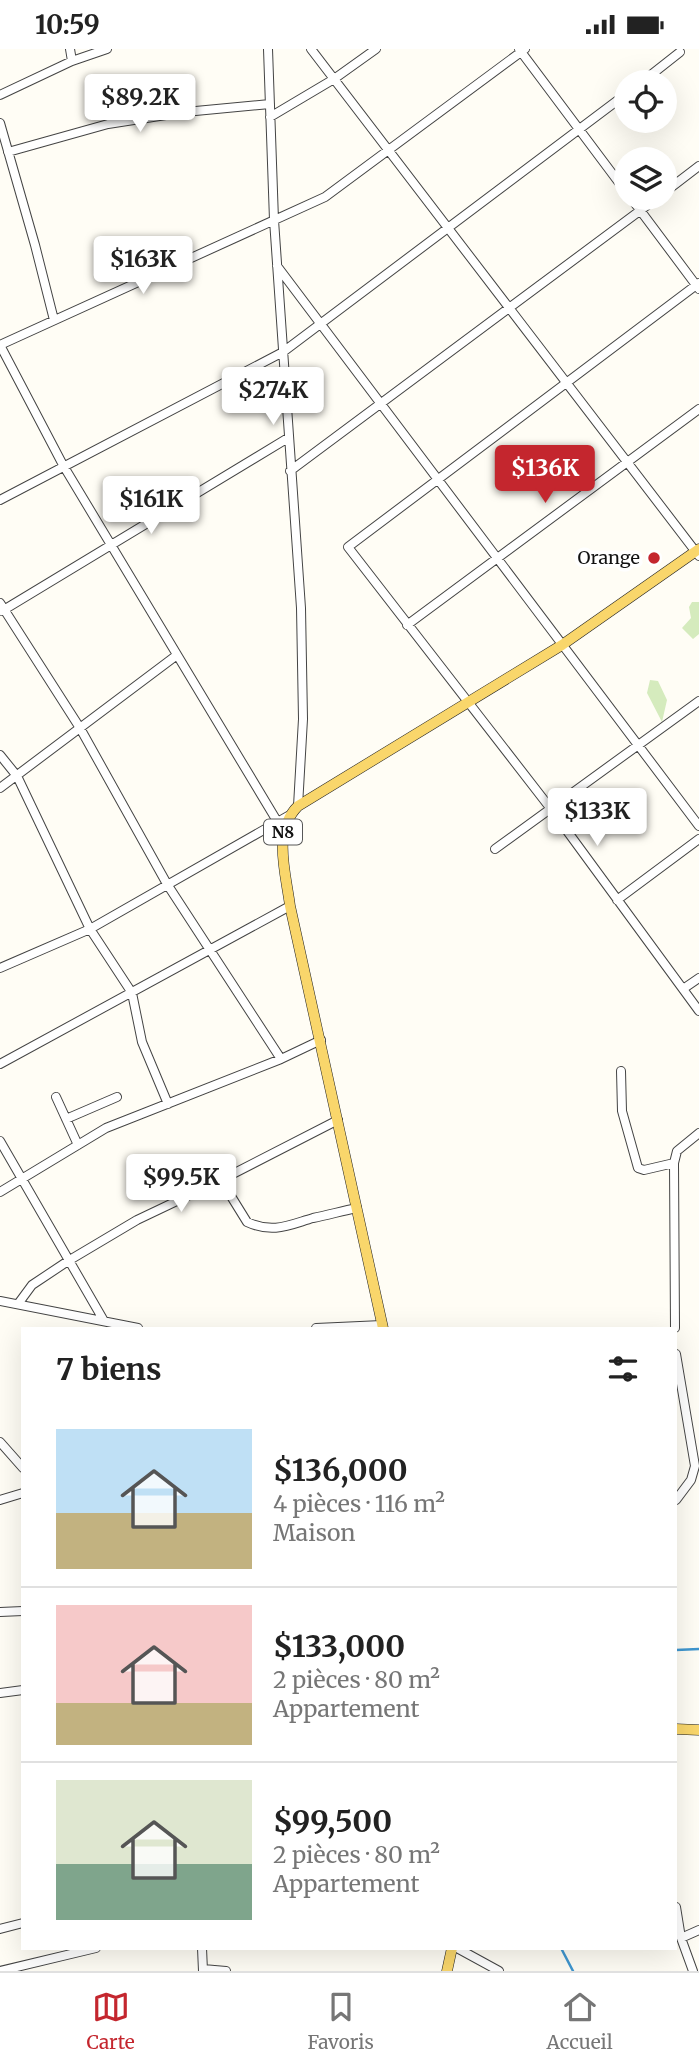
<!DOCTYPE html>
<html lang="fr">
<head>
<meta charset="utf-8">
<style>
  body { margin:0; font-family:Merriweather,serif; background:#f2f2f2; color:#222; height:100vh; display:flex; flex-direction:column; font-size:26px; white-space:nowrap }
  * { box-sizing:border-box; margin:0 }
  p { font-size:23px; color:#767676 }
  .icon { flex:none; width:38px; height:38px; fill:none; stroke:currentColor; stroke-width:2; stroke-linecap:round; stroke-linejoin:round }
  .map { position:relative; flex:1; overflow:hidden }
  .drawer { position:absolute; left:21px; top:1278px; width:656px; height:623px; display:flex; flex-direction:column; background:#fff; border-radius:0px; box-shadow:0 7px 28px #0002 }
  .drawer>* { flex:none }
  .buttons { position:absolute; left:614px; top:21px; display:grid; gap:14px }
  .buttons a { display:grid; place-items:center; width:63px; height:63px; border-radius:50%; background:#fff; box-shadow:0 7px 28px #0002; font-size:35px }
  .price { position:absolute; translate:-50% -60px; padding:0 16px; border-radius:7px; background:#fff; color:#222; font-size:23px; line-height:46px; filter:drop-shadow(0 2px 4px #0008) }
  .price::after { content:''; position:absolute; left:50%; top:42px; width:21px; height:16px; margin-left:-10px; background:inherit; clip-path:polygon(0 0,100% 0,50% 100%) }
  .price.on { background:#c4262e; color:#fff }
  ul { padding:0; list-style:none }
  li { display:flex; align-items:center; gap:21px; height:175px; padding:0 35px }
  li+li { border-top:2px solid #e0e0e0 }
  li span { display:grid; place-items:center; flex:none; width:196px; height:140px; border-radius:0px; color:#555 }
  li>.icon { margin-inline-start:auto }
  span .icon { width:84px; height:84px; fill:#fffc; stroke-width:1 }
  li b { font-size:30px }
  h2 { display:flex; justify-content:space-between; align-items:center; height:84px; padding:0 35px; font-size:30px }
  .status { display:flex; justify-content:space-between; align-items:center; height:49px; padding:0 35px; background:#fff; direction:ltr }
  .status svg { height:19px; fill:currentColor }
  .tabs { display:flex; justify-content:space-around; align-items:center; height:98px; border-top:2px solid #e0e0e0; background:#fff; font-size:19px; color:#767676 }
  .tabs a { display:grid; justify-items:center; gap:4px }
  .tabs .on { color:#c4262e }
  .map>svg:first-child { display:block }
</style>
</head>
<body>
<div class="status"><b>10:59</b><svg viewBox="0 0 49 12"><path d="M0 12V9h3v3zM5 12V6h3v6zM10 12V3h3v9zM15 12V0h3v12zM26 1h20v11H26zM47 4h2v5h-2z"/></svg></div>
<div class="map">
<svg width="699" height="1922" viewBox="0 0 699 1922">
  <rect width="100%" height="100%" fill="#fffdf5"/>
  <path fill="#d5ebbd" d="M692,553h7v32l-6,5 -11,-11 9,-10 -2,-11z
    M650,631l8,1 9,19 -5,22 -15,-29z"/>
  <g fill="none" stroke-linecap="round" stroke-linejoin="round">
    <path stroke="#3f96cf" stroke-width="2.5" d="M676,1601l23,-1
      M561,1899l12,23"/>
    <g stroke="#444" stroke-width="10">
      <path id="minor" d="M70,0l2,12
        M268,0l6,171 27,388 2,111 -5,87
        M311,0l388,507
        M519,0l107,143
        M642,33l38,-30
        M0,46l72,-34 35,-12
        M270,68l64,-38 42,-30
        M0,74l35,122 19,75
        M8,103l100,-28 77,-12 85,-8
        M665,143l34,-26
        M631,149l68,91
        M277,217l422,560
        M699,234l-351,264 203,262 148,202
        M0,296l325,-148 200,-148
        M0,296l63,120 214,356
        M290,422l367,-273
        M0,451l283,-148 343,-258
        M0,554l80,125 87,156 114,175
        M2,562l286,-173
        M407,576l292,-216
        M0,706l17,21 73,153 42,64 10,49 26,62
        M0,739l177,-133
        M495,800l204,-148
        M617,851l82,-61
        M0,919l90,-39 198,-113
        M683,940l16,-11
        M0,1015l290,-158
        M621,1022l1,40 16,57 6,2 30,-7
        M56,1048l22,48
        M66,1070l51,-22
        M0,1092l104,180
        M221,1131l26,42c26,12 42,3 66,-4 15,-3 29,-7 44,-10
        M0,1143l106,-64 175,-69 40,-19
        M0,1252l138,27
        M18,1255l14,-19 36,-24 69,-41 84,-40 117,-60
        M316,1279l66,-3
        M675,1279l-1,-165 3,-12 22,-18
        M676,1305l19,112 -4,14 -15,20
        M0,1393l23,26
        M0,1451l23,-7
        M0,1563l23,-1
        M0,1644l23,-3
        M676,1858l5,31 12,33
        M0,1880l23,-6
        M681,1889l18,-8
        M202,1899l1,23
        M457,1899l42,23
        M203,1920l23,2
        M0,1922l96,-23"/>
    </g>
    <g stroke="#222" stroke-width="11">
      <path id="major" d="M383,1279l-93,-422c-4,-33 -18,-74 8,-100l264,-161 137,-96
        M676,1680l23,1
        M447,1922l5,-23"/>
    </g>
    <use href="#minor" stroke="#fff" stroke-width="8"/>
    <use href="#major" stroke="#f9d66b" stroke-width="10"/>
  </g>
  <circle fill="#c4262e" stroke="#fff" stroke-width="2.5" cx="654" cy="509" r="7"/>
  <g text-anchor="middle" stroke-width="7" stroke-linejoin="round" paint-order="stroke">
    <rect fill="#fff" stroke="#585858" stroke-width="2" x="264" y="770.5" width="38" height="25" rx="5"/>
    <g font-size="16" font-weight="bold" fill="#111">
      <text x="283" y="789">N8</text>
    </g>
    <g font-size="18" fill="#111" stroke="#fff" text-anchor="end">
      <text x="640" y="515">Orange</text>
    </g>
  </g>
</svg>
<div class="buttons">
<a><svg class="icon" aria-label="locate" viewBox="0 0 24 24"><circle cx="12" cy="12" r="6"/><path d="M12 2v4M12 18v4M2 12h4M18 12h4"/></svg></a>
<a><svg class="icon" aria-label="layers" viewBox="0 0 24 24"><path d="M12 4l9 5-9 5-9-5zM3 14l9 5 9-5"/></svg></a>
</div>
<b class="price" style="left:140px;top:85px">$89.2K</b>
<b class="price" style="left:143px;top:247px">$163K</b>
<b class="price" style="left:273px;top:378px">$274K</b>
<b class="price on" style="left:545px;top:456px">$136K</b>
<b class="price" style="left:151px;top:487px">$161K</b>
<b class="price" style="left:597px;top:799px">$133K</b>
<b class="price" style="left:181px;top:1165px">$99.5K</b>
<section class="drawer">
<h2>7 biens<svg class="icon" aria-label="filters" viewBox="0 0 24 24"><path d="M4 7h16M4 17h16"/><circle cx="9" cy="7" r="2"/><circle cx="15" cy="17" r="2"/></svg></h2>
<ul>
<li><span style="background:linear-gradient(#bfe0f5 60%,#c2b280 0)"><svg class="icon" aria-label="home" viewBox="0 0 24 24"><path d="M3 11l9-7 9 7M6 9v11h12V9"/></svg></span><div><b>$136,000</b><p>4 pièces · 116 m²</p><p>Maison</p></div></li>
<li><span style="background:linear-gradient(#f6c9c9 70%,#c2b280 0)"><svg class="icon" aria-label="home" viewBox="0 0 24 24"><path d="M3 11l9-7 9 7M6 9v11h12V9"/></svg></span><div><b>$133,000</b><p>2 pièces · 80 m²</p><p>Appartement</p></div></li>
<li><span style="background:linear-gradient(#dfe7d0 60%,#7fa58c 0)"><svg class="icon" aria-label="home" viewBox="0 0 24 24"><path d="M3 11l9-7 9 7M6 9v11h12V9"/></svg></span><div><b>$99,500</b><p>2 pièces · 80 m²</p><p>Appartement</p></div></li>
</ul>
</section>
</div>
<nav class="tabs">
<a class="on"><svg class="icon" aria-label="map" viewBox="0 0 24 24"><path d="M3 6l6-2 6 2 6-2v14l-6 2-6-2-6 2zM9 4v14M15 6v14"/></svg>Carte</a>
<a><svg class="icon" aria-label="saved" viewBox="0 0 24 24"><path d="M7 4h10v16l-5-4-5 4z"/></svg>Favoris</a>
<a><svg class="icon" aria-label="home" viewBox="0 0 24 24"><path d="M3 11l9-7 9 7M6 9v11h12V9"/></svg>Accueil</a>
</nav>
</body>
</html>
